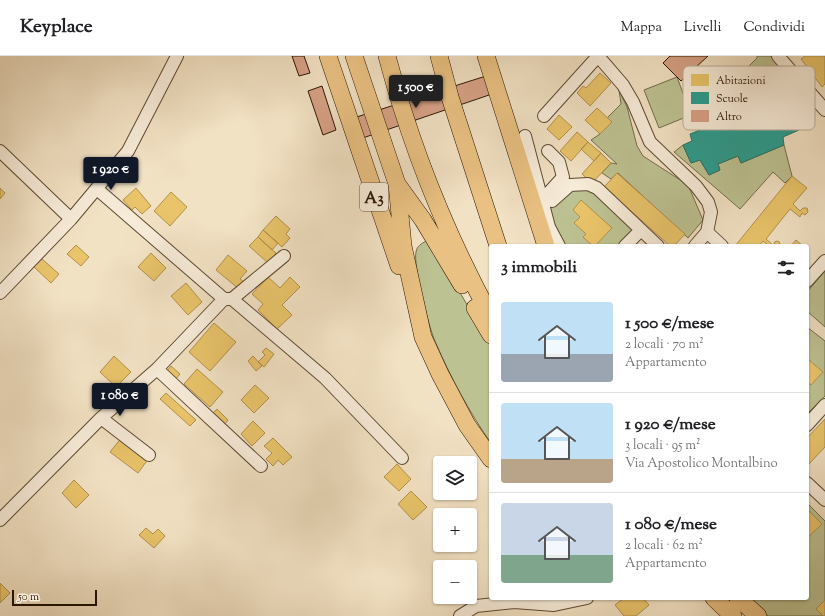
<!DOCTYPE html>
<html lang="it">
<head>
<meta charset="utf-8">
<style>
  body { margin:0; font-family:"Sorts Mill Goudy",serif; background:#f6f6f6; color:#202124; height:100vh; display:flex; flex-direction:column; font-size:15px; white-space:nowrap }
  * { box-sizing:border-box; margin:0 }
  p { font-size:13px; color:#757577 }
  .icon { flex:none; width:22px; height:22px; fill:none; stroke:currentColor; stroke-width:2; stroke-linecap:round; stroke-linejoin:round }
  .map { position:relative; flex:1; overflow:hidden }
  .drawer { position:absolute; left:489px; top:188px; width:320px; height:356px; display:flex; flex-direction:column; background:#fff; border-radius:4px; box-shadow:0 1px 3px #0004 }
  .drawer>* { flex:none }
  .tools { position:absolute; left:433px; top:400px; display:grid; gap:8px }
  .tools a { display:grid; place-items:center; width:44px; height:44px; border-radius:4px; background:#fff; box-shadow:0 1px 3px #0004; font-size:20px }
  .scale { position:absolute; left:12px; bottom:10px; width:85px; box-sizing:border-box; padding-left:4px; border:2px solid #2b1602; border-top:0; font-size:11px; line-height:14px; white-space:nowrap; color:#2b1602; -webkit-text-stroke:3px #f7ecd9; paint-order:stroke }
  .price { position:absolute; translate:-50% -34px; padding:0 9px; border-radius:4px; background:#111827; color:#fff; font-size:13px; line-height:26px; filter:drop-shadow(0 1px 2px #0008) }
  .price::after { content:''; position:absolute; left:50%; top:24px; width:12px; height:9px; margin-left:-6px; background:inherit; clip-path:polygon(0 0,100% 0,50% 100%) }
  .price.selected { background:#222; color:#fff }
  ul { padding:0; list-style:none }
  li { display:flex; align-items:center; gap:12px; height:100px; padding:0 12px }
  li+li { border-top:1px solid #e0e0e0 }
  li span { display:grid; place-items:center; flex:none; width:112px; height:80px; border-radius:4px; color:#555 }
  li>.icon { margin-inline-start:auto }
  span .icon { width:48px; height:48px; fill:#fffc; stroke-width:1 }
  li b { font-size:17px }
  h2 { display:flex; justify-content:space-between; align-items:center; height:48px; padding:0 12px; font-size:17px }
  header { display:flex; align-items:center; gap:24px; box-sizing:border-box; height:56px; padding:0 20px; background:#fff; border-bottom:1px solid #e0e0e0 }
  header strong { font-size:19px }
  nav { display:flex; gap:22px; margin-inline-start:auto; font-size:14px }
  .map>svg:first-child { display:block }
</style>
</head>
<body>
<header>
<strong>Keyplace</strong>
<nav><a>Mappa</a><a>Livelli</a><a>Condividi</a></nav>
</header>
<div class="map">
<svg width="825" height="560" viewBox="0 0 825 560">
  <rect width="100%" height="100%" fill="#f2e2c4"/>
  <filter id="stains"><feTurbulence type="fractalNoise" baseFrequency=".005" numOctaves="4"/><feColorMatrix values="0 0 0 0 .2 0 0 0 0 .09 0 0 0 0 .02 0 0 0 .5 -.17"/></filter>
  <radialGradient id="worn" r=".72"><stop offset=".6" stop-color="#630" stop-opacity="0"/><stop offset="1" stop-color="#630" stop-opacity=".3"/></radialGradient>
  <path fill="#bdc292" stroke="#746c4a" d="M757,0h14l34,39 -19,7 -2,-6 -16,6 -4,-9 -48,20 -6,-8 47,-47z
    M677,21l14,38 -32,13 -15,-38z
    M619,34l8,17 10,39 6,10 45,29 15,35 -15,18 -70,-65 -7,6 -9,-6 9,-10 6,1 -26,-24 9,-6 12,-12 -5,-4 14,-14z
    M683,89l8,18 9,-3 9,15 11,-5 -2,-6 20,-8 3,7 43,-18 8,31 -7,7 -12,-11 -33,37 -66,-57z
    M571,131h17l50,43 -18,16h-57l-15,-35z
    M426,185l11,12 54,93v97c-22,-31 -41,-67 -56,-102 -6,-13 -22,-76 -19,-89 1,-6 5,-8 10,-11z
    M825,215v56l-18,-16v-19z
    M807,271l18,14v55l-18,18z
    M807,447l18,18v95h-57l-18,-18h57z"/>
  <path fill="#e9c46a" stroke="#b0904b" d="M805,0h20v28l-3,3 -21,-28z
    M600,17l11,10 -21,23 -13,-13 6,-7 3,2z
    M597,52l15,14 -12,12 -15,-14z
    M559,59l13,12 -13,13 -12,-11z
    M577,76l11,10 -17,19 -11,-10z
    M588,86l13,11 -7,8 -13,-12z
    M601,97l10,10 -19,20 -10,-9z
    M617,117l68,61 -11,12h-4l-66,-59z
    M792,120l15,12 -14,16 7,7 3,-3h4l1,4 -3,3 -3,-2 -2,4 -10,-8 -24,30 8,7h-5l-6,-5 -4,5h-24z
    M0,132l5,5 -5,6z
    M136,132l15,18 -9,8 -7,-7 -3,3 -9,-10z
    M171,136l16,15 -17,19 -16,-15z
    M581,144l31,28 -17,18h-2l-10,-9 3,-3 -12,-11 6,-6 -7,-7z
    M276,160l14,13 -4,5 4,4 -8,9 -19,-17z
    M263,174l15,13 -6,7 -14,-13z
    M258,181l18,16 -8,10 -19,-17z
    M796,184l7,6h-12z
    M774 188a3 3 0 1 1 6 0a3 3 0 1 1-6 0Z
    M76,189l13,12 -8,9 -14,-12z
    M151,197l15,15 -12,13 -16,-14z
    M228,199l19,16 -7,8 4,3 -5,7 -23,-19z
    M42,203l17,15 -8,9 -17,-16z
    M268,221l12,11 10,-11 10,10 -18,18 10,10 -15,14 -19,-19 5,-6 -11,-10z
    M186,227l16,19 -14,13 -17,-19z
    M214,267l22,19 -26,29 -21,-19z
    M266,292l8,6 -10,13 -6,-5 7,-7 -3,-3z
    M114,300l17,16 -15,15 -16,-15z
    M253,300l9,10 -6,5 -8,-10z
    M808,303l15,13 -12,13 -4,-3z
    M171,310l9,8 -5,6 -9,-8z
    M197,313l26,23 -13,15 -26,-23z
    M255,329l14,13 -15,15 -13,-13z
    M166,337l30,27 -6,6 -30,-27z
    M217,353l11,11 -4,5 -12,-11z
    M825,363v28l-17,18 -1,-27z
    M253,365l12,12 -13,13 -11,-12z
    M122,381l27,21 -11,15 -28,-21z
    M273,382l19,19 -9,8 -5,-5 -5,6 -7,-7 6,-6 -8,-7z
    M397,408l14,15 -12,12 -15,-14z
    M74,424l15,15 -13,13 -14,-15z
    M411,435l16,16 -14,13 -15,-16z
    M807,453l15,15 -15,14z
    M146,472l7,6 5,-5 7,7 -11,12 -15,-13z
    M0,527l10,10 -10,10z
    M624,542h19l6,7 -13,11h-12l-9,-11z
    M825,544v16h-2l-7,-7z"/>
  <path fill="#2a9d8f" stroke="#2a7465" d="M764,37l4,9 16,-6 4,10 17,-7 5,14 -10,4 2,4 -6,2 3,7 -16,7 1,8 -43,18 -3,-7 -20,8 2,6 -11,5 -9,-15 -9,3 -8,-18 9,-4 -2,-7 30,-12 -4,-9z"/>
  <path fill="#d8a287" stroke="#2b1602" d="M292,0h12l6,17 -11,3z
    M670,0h38l-27,25 -18,-18z
    M486,20l6,18 -141,48 -7,-21z
    M322,30l14,44 -13,5 -15,-44z"/>
  <g fill="none" stroke-linecap="round" stroke-linejoin="round">
    <g stroke="#5d4932" stroke-width="14">
      <path id="minor" d="M598,0l25,29 10,17 17,40 46,44 12,16 3,10 -4,20 -12,14
        M778,0l47,54
        M544,60l54,-60
        M525,80l24,91 10,19
        M0,95l71,68
        M97,133l127,110h8l93,79 77,80
        M543,143l20,-22 -4,-15 -11,-11
        M552,145l18,-16 18,-1 9,4 61,58
        M707,176l15,14
        M625,190l16,-16
        M807,225l18,-20
        M0,237l71,-74 57,-68 49,-95
        M232,243l52,-43
        M157,313l104,97
        M101,362l48,37
        M807,369l18,-20
        M807,427l18,17
        M0,464l101,-102 56,-49 67,-70
        M460,560l16,-10 38,-4 40,3 33,-7"/>
    </g>
    <g stroke="#2b1602" stroke-width="18">
      <path id="highway" d="M328,0l71,210
        M354,0l43,128 6,62 20,91 17,37 27,51 24,34
        M387,0c24,91 59,178 104,261
        M439,0l11,41 48,149
        M486,0l60,190
        M397,128l26,36 39,65
        M475,252l16,27
        M714,542l19,18
        M738,542l20,18"/>
    </g>
    <use href="#minor" stroke="#f7ecd9" stroke-width="12"/>
    <use href="#highway" stroke="#e9c182" stroke-width="17"/>
  </g>
  <g text-anchor="middle" stroke-width="4" stroke-linejoin="round" paint-order="stroke">
    <rect fill="#f7ecd9" stroke="#685642" stroke-width="1" x="360" y="127" width="28" height="28" rx="3"/>
    <g font-size="16" font-weight="bold" fill="#2b1602">
      <text x="374" y="147">A3</text>
    </g>
  </g>
  <rect x="683" y="10" width="132" height="64" rx="6" fill="#f7ecd9" stroke="#baac98" stroke-width="1"/>
  <rect x="691" y="18" width="18" height="12" fill="#e9c46a"/>
  <rect x="691" y="36" width="18" height="12" fill="#2a9d8f"/>
  <rect x="691" y="54" width="18" height="12" fill="#d8a287"/>
  <g font-size="11" fill="#2b1602">
    <text x="716" y="28">Abitazioni</text>
    <text x="716" y="46">Scuole</text>
    <text x="716" y="64">Altro</text>
  </g>
  <rect width="100%" height="100%" filter="url(#stains)"/>
  <rect width="100%" height="100%" fill="url(#worn)"/>
</svg>
<div class="tools">
<a><svg class="icon" aria-label="layers" viewBox="0 0 24 24"><path d="M12 4l9 5-9 5-9-5zM3 14l9 5 9-5"/></svg></a>
<a>+</a>
<a>−</a>
</div>
<div class="scale">50 m</div>
<b class="price selected" style="left:416px;top:53px">1 500 €</b>
<b class="price" style="left:111px;top:135px">1 920 €</b>
<b class="price" style="left:120px;top:361px">1 080 €</b>
<section class="drawer">
<h2>3 immobili<svg class="icon" aria-label="filters" viewBox="0 0 24 24"><path d="M4 7h16M4 17h16"/><circle cx="9" cy="7" r="2"/><circle cx="15" cy="17" r="2"/></svg></h2>
<ul>
<li><span style="background:linear-gradient(#bfe0f5 65%,#9aa5b1 0)"><svg class="icon" aria-label="home" viewBox="0 0 24 24"><path d="M3 11l9-7 9 7M6 9v11h12V9"/></svg></span><div><b>1 500 €/mese</b><p>2 locali · 70 m²</p><p>Appartamento</p></div></li>
<li><span style="background:linear-gradient(#bfe0f5 70%,#b9a48a 0)"><svg class="icon" aria-label="home" viewBox="0 0 24 24"><path d="M3 11l9-7 9 7M6 9v11h12V9"/></svg></span><div><b>1 920 €/mese</b><p>3 locali · 95 m²</p><p>Via Apostolico Montalbino</p></div></li>
<li><span style="background:linear-gradient(#c9d6e8 65%,#7fa58c 0)"><svg class="icon" aria-label="home" viewBox="0 0 24 24"><path d="M3 11l9-7 9 7M6 9v11h12V9"/></svg></span><div><b>1 080 €/mese</b><p>2 locali · 62 m²</p><p>Appartamento</p></div></li>
</ul>
</section>
</div>
</body>
</html>
